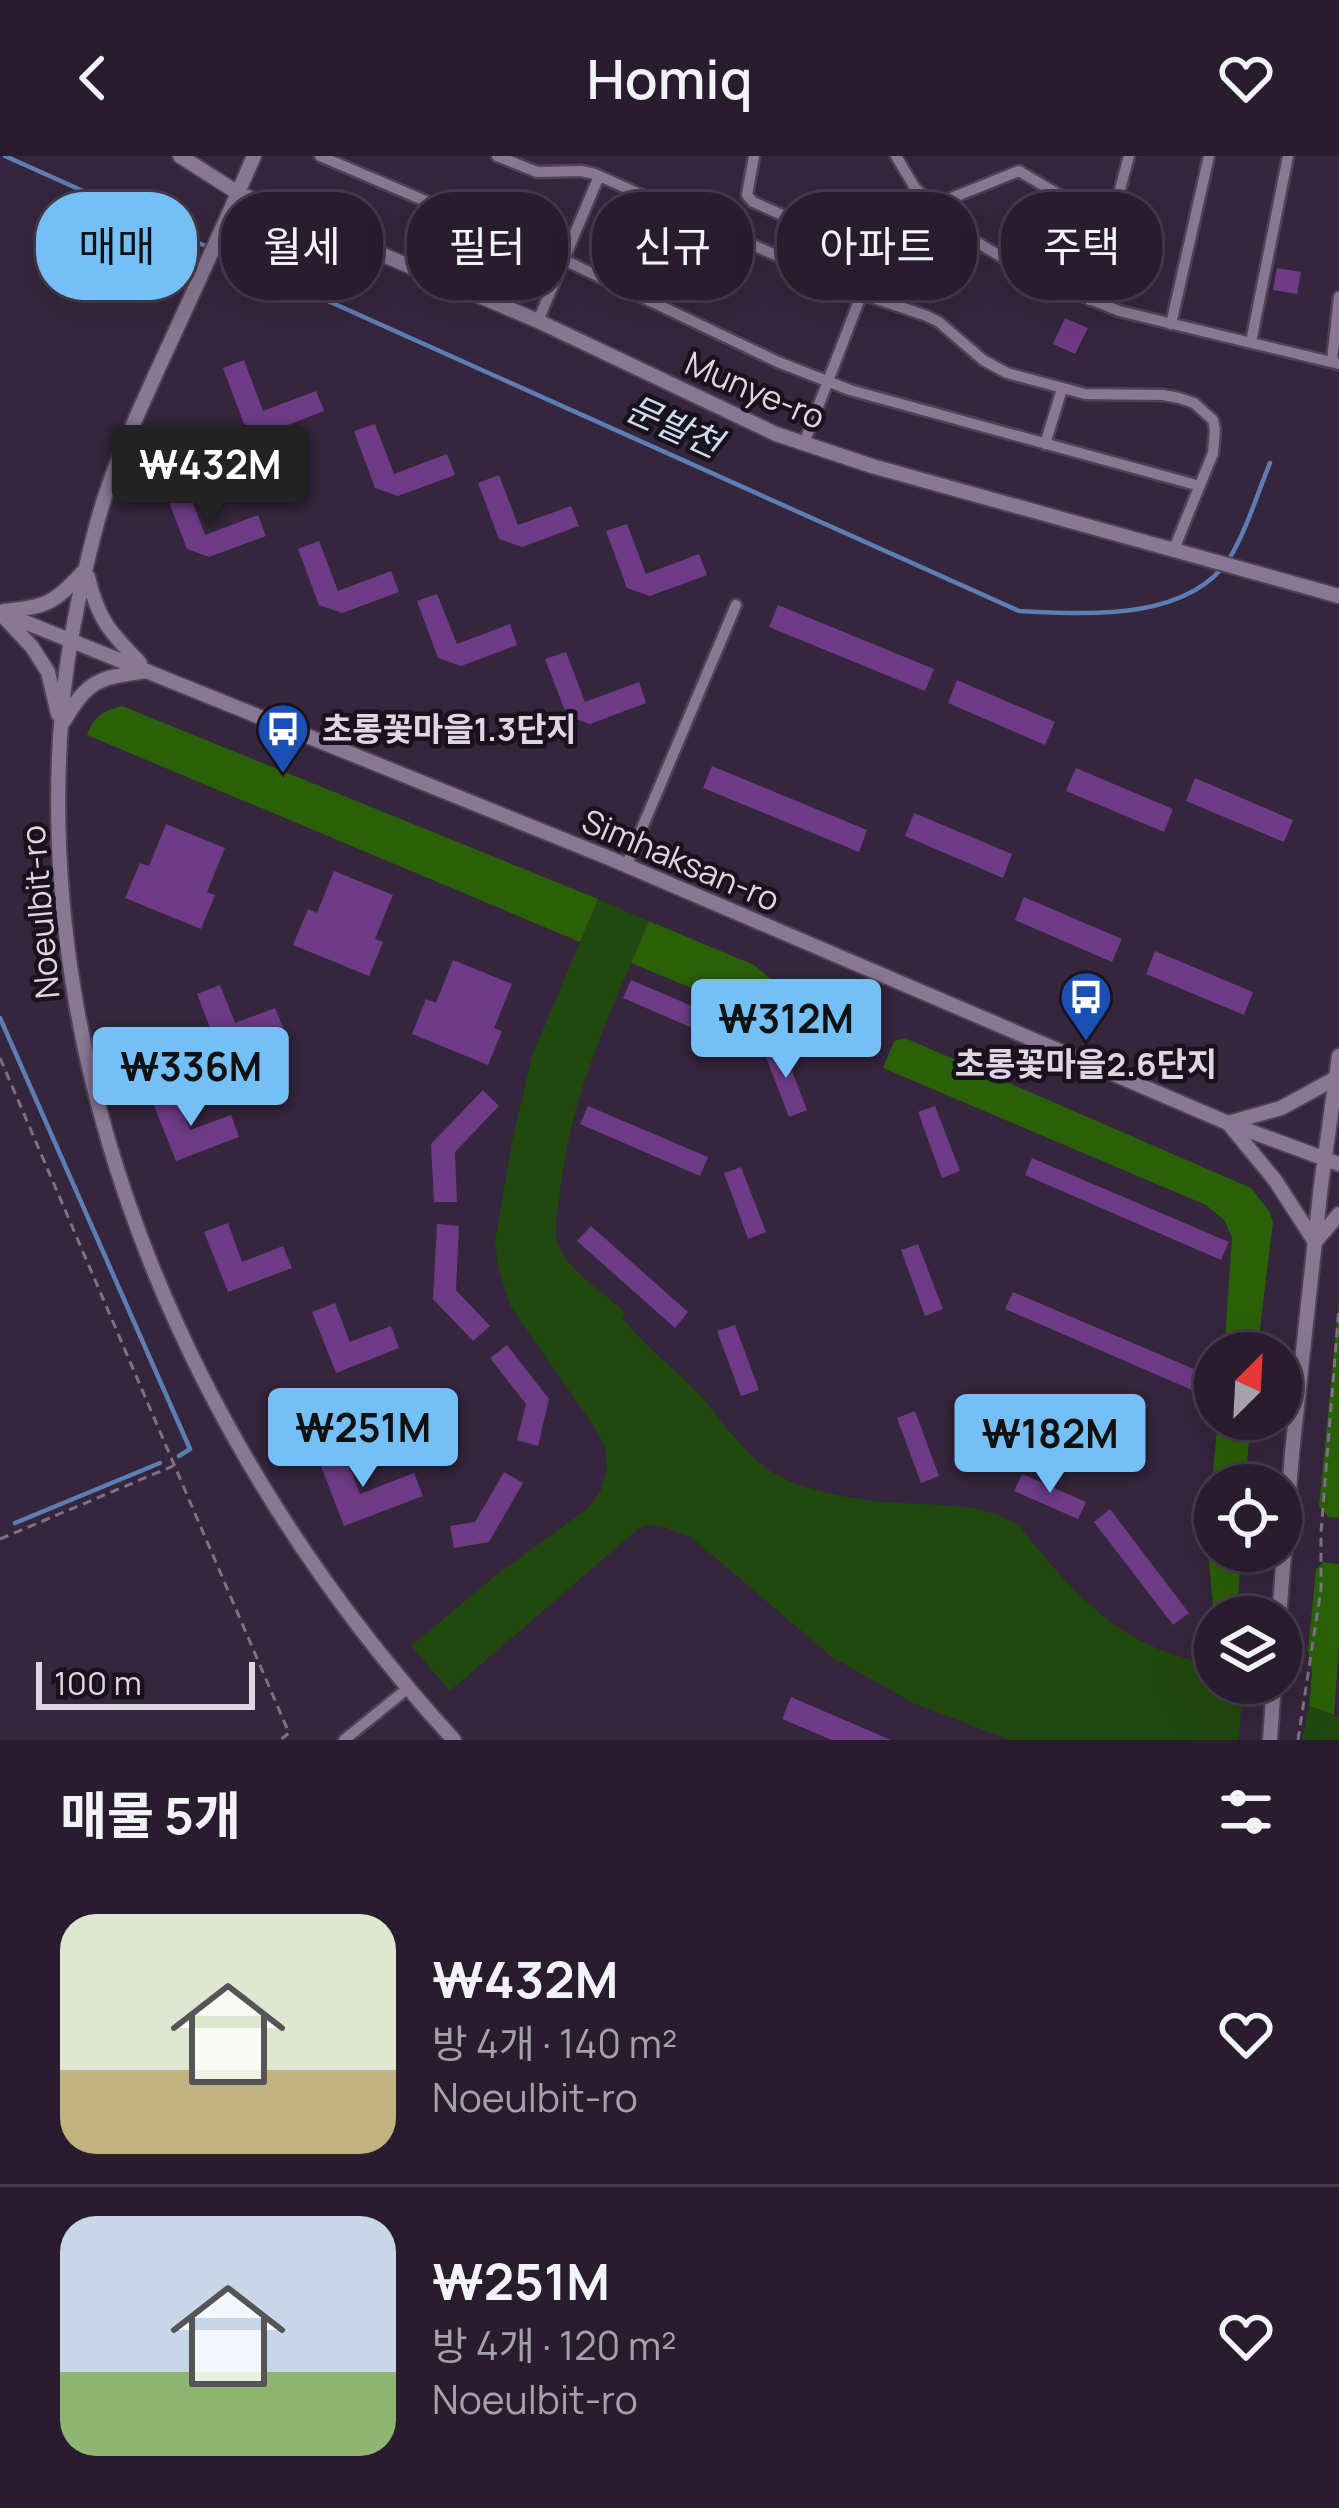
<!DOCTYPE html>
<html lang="ko">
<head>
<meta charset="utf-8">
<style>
  body { margin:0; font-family:Manrope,"Noto Sans KR",sans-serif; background:#302536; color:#f1f3f6; height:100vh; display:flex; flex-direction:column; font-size:45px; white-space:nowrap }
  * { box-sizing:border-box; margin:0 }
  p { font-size:39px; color:#a5a1aa }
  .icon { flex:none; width:66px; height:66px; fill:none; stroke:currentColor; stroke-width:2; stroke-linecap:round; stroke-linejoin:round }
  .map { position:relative; height:1584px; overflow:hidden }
  .details { display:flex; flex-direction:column; background:#281c2e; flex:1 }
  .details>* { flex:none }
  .top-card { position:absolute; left:36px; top:36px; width:1269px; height:108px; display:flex; gap:24px }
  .needle { width:78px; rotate:24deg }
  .fabs { position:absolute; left:1194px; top:1176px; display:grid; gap:24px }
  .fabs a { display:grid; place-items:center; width:108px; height:108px; border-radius:50%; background:#281c2e; box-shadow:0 12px 48px #0002,0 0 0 3px #443a4a; font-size:60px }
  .scale { position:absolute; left:36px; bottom:30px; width:219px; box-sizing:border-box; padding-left:12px; border:6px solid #dfd5e5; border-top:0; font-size:33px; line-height:42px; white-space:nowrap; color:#dfd5e5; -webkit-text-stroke:9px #19121d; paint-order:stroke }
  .price { position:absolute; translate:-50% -102px; padding:0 27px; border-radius:12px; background:#74c0f6; color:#111; font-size:39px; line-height:78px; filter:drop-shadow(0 3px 6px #0008) }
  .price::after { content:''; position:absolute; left:50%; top:72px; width:36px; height:27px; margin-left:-18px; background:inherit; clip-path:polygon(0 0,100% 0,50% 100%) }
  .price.on { background:#222; color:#fff }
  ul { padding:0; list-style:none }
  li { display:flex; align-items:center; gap:36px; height:300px; padding:0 60px }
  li+li { border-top:3px solid #443a4a }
  li span { display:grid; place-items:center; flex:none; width:336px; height:240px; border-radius:36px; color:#555 }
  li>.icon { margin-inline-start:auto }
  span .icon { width:144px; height:144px; fill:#fffc; stroke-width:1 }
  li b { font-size:51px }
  h2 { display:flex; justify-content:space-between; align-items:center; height:144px; padding:0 60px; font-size:51px }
  .chip { padding:0 42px; border-radius:48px; background:#281c2e; box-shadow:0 12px 48px #0002,0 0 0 3px #443a4a; font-size:42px; line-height:108px }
  .chip.on { background:#74c0f6; color:#111 }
  header { display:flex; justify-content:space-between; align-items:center; height:156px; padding:0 60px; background:#281c2e; font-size:54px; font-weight:600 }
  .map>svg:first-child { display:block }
</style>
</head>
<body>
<header><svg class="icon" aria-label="back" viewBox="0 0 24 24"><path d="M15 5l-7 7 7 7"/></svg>Homiq<svg class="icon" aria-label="heart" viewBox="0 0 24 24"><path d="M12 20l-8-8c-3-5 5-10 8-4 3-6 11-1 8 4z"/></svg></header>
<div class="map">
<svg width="1339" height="1584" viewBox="0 0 1339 1584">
  <rect width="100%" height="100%" fill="#35253d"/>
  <path fill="#21480e" d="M598,743l51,22c-38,90 -78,173 -89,271 -2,17 -8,39 -1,55 12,26 45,46 66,65l-3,6c21,26 48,47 72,71 23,24 42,55 68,76 26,21 71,30 104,35 51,8 107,-3 153,25 40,52 86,106 150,128 15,5 31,9 46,13v17h28l-4,57h-230l-96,-37 -81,-46 -141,-120 -30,-11 -15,-1 -9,5 -187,161 -39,-45 84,-70 94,-69 12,-17 6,-22 -2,-22 -12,-21 -82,-118 -13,-40 -3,-26 17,-99 20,-86z
    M1309,1550l30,12v22h-37z"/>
  <path fill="#2a6008" d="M122,550l476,193 -18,43 -493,-207c7,-19 16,-24 35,-29z
    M649,765l105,44 20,17 74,31 4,10 -10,27 -211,-87z
    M905,882l346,150 18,23 4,11 -16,131h-33l8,-116 -8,-17 -18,-15 -323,-137 11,-27z
    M1339,1144v218l-11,-1 -9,-11z
    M1218,1263h33l-6,66h-30v9h-4z
    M1208,1397l23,3 9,9 -3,52h-22v7z
    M1324,1406l15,2v82l-5,69 -25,-9 3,-35 -4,-20 8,-82z"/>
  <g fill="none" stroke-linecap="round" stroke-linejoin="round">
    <path stroke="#5c7eb5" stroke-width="4.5" d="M5,0l1014,455c66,3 168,11 210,-52 16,-25 29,-67 41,-96
      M0,862l190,431 -11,7
      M15,1367l145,-60"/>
  </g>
  <path fill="#6e3b86" d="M1277,112l24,4 -4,22 -24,-4z
    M1065,162l23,10 -13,26 -22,-10z
    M244,204l19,51 53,-20 8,20 -57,22 -23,-9 -21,-56z
    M375,268l19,50 53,-20 8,21 -57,21 -23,-8 -21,-57z
    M499,319l19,50 53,-19 8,20 -57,21 -23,-8 -21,-56z
    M186,328l19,51 53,-20 8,21 -57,21 -22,-8 -22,-57z
    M627,368l19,50 53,-20 8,21 -57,21 -23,-8 -21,-57z
    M319,385l19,50 53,-20 8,21 -57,21 -23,-8 -21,-56z
    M437,438l20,50 53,-20 7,21 -56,21 -23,-8 -21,-57z
    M778,449l156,64 -9,22 -156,-64z
    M566,496l19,50 54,-20 7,21 -56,21 -23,-8 -22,-57z
    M957,524l98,42 -10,23 -97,-42z
    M712,610l155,64 -8,22 -156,-64z
    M1076,612l97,41 -9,23 -98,-41z
    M1195,622l98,42 -9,22 -98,-41z
    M914,657l98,41 -9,24 -98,-42z
    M166,668l59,24 -18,44 8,3 -14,34 -76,-31 15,-35 9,3z
    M334,715l59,24 -18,44 8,3 -14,34 -76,-31 15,-36 9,4z
    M1024,741l98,42 -10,23 -97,-42z
    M1155,795l98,41 -9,23 -98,-41z
    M453,804l59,24 -18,44 8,3 -14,34 -76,-31 14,-35 10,4z
    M631,824l120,51 -8,19 -120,-52z
    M220,829l15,38 40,-15 9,22 -64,24 -23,-60z
    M782,889l25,65 -18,7 -25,-65z
    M483,934l16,16 -44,46 2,50h-23l-3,-58z
    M175,936l15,38 41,-15 8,22 -63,24 -24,-60z
    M588,950l120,51 -8,19 -120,-52z
    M935,950l25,65 -18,7 -24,-66z
    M1032,1002l197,84 -8,18 -196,-85z
    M741,1011l25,65 -18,7 -24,-66z
    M228,1067l14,39 41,-16 9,22 -64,24 -24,-60z
    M437,1068l22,2 -3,64 34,36 -17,15 -40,-42z
    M591,1070l97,86 -13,16 -98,-87z
    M918,1088l25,65 -18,7 -24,-66z
    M1013,1136l202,86 -7,19 -203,-88z
    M335,1147l15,39 41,-16 8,22 -63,25 -24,-61z
    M735,1169l24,65 -18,6 -24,-65z
    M507,1189l42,54 -11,47 -21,-6 9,-36 -36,-46z
    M915,1255l24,65 -18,7 -24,-65z
    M341,1290l19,48 54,-21 9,23 -79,30 -27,-70z
    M504,1316l19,11 -34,59 -35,6 -4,-22 25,-4z
    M1022,1318l64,28 -8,17 -64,-28z
    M1110,1353l79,104 -16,12 -79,-103z
    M791,1541l100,43h-59l-50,-21z"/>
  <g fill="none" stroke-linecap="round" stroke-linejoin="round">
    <g stroke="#4f4256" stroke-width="10">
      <path id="service" d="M1197,1368l18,2"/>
    </g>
    <g stroke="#4f4256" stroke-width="15">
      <path id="minor" d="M320,0l244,104 214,102 72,28 350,96
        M497,0l40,16 44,-1 14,3 267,120 65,22 12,6 44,38 24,13 78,21 78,1 16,3 15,5 19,17 2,10 -2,23 -39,96
        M754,0l-7,39 6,7 98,43 83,-40 85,-34 91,54
        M896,0l19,32 58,52 61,36 85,35 220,53
        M1090,144l39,-144
        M538,165l61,-145
        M1171,168l38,-168
        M1251,186l37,-186
        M1332,205l7,-64
        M804,287l58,-150
        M1045,288l17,-55
        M626,710l110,-261
        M344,1584l63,-51"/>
    </g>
    <g stroke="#4f4256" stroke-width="18">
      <path id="tertiary" d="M180,0l58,37 300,128 238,113 96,32 467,130
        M254,0c-31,72 -64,144 -97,215 -22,49 -46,100 -60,152 -16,60 -30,124 -35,187 -32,380 139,754 392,1030
        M88,421c10,43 22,55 52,86
        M4,455c41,-4 50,-7 78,-38
        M0,456l609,246 619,265 111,41
        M3,460l29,31 16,25 10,42
        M64,565c25,-43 36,-43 83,-50
        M1338,921l-57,31 -53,15 47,57 40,62 24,-28
        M1279,1461l13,-164 29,-268 18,-129
        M1270,1584l4,-57"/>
    </g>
    <path stroke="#7e7185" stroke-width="3" stroke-dasharray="9 6" stroke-linecap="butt" d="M0,902l289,675 -9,7
      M0,1383l173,-73
      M1298,1584l23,-151v-57l18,-225"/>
    <use href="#service" stroke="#897793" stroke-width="6"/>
    <use href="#minor" stroke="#897793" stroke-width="10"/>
    <use href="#tertiary" stroke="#897793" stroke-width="14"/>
  </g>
  <defs>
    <g id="bus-pin" transform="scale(2.7)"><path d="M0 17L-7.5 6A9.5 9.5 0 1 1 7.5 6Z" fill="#1a4fb4" stroke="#19121d"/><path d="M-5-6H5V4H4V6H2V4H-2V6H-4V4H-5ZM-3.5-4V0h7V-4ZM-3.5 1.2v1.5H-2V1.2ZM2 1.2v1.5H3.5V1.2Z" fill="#fff"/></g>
  </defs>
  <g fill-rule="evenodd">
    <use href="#bus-pin" x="283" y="573"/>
    <use href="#bus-pin" x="1086" y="841"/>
  </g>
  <g text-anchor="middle" stroke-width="9" stroke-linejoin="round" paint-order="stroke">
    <g font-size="33" fill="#dfd5e5" stroke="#19121d">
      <text transform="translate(755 234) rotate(23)" y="12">Munye-ro</text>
      <text transform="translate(681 704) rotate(23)" y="12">Simhaksan-ro</text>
      <text transform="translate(40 756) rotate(-95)" y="12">Noeulbit-ro</text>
    </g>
    <g font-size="33" font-weight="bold" fill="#dfd5e5" stroke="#19121d" text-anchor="start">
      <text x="322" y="585">초롱꽃마을1.3단지</text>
      <text x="1086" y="920" text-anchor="middle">초롱꽃마을2.6단지</text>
    </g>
    <g font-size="36" font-style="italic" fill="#cedcf0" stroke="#19121d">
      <text transform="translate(674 270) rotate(24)" y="13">문발천</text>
    </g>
  </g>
</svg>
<div class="fabs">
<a><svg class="needle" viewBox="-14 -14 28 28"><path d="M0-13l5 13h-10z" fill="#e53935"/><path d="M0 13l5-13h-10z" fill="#a5a1aa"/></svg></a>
<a><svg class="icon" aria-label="locate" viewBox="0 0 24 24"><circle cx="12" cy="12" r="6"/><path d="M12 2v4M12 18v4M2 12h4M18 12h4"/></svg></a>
<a><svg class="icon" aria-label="layers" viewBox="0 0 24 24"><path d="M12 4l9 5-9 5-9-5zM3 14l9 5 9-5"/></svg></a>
</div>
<div class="scale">100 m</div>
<b class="price on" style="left:210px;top:371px">₩432M</b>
<b class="price" style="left:786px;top:925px">₩312M</b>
<b class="price" style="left:191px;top:973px">₩336M</b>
<b class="price" style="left:363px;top:1334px">₩251M</b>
<b class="price" style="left:1050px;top:1340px">₩182M</b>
<div class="top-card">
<a class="chip on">매매</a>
<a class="chip">월세</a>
<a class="chip">필터</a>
<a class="chip">신규</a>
<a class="chip">아파트</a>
<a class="chip">주택</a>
</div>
</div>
<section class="details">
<h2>매물 5개<svg class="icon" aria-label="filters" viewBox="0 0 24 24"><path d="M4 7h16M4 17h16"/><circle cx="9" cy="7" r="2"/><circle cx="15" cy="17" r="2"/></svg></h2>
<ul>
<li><span style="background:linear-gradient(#dfe7d0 65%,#c2b280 0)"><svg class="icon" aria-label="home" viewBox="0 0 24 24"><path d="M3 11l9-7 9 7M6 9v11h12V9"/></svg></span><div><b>₩432M</b><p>방 4개 · 140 m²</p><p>Noeulbit-ro</p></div><svg class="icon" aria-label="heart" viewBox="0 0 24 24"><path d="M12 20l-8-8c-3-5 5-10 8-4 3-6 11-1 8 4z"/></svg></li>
<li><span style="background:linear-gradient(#c9d6e8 65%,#8fb573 0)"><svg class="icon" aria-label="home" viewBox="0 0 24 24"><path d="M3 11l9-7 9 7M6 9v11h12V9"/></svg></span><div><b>₩251M</b><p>방 4개 · 120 m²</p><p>Noeulbit-ro</p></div><svg class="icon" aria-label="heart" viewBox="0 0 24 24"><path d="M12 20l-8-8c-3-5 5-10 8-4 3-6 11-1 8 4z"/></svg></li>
</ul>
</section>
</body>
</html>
